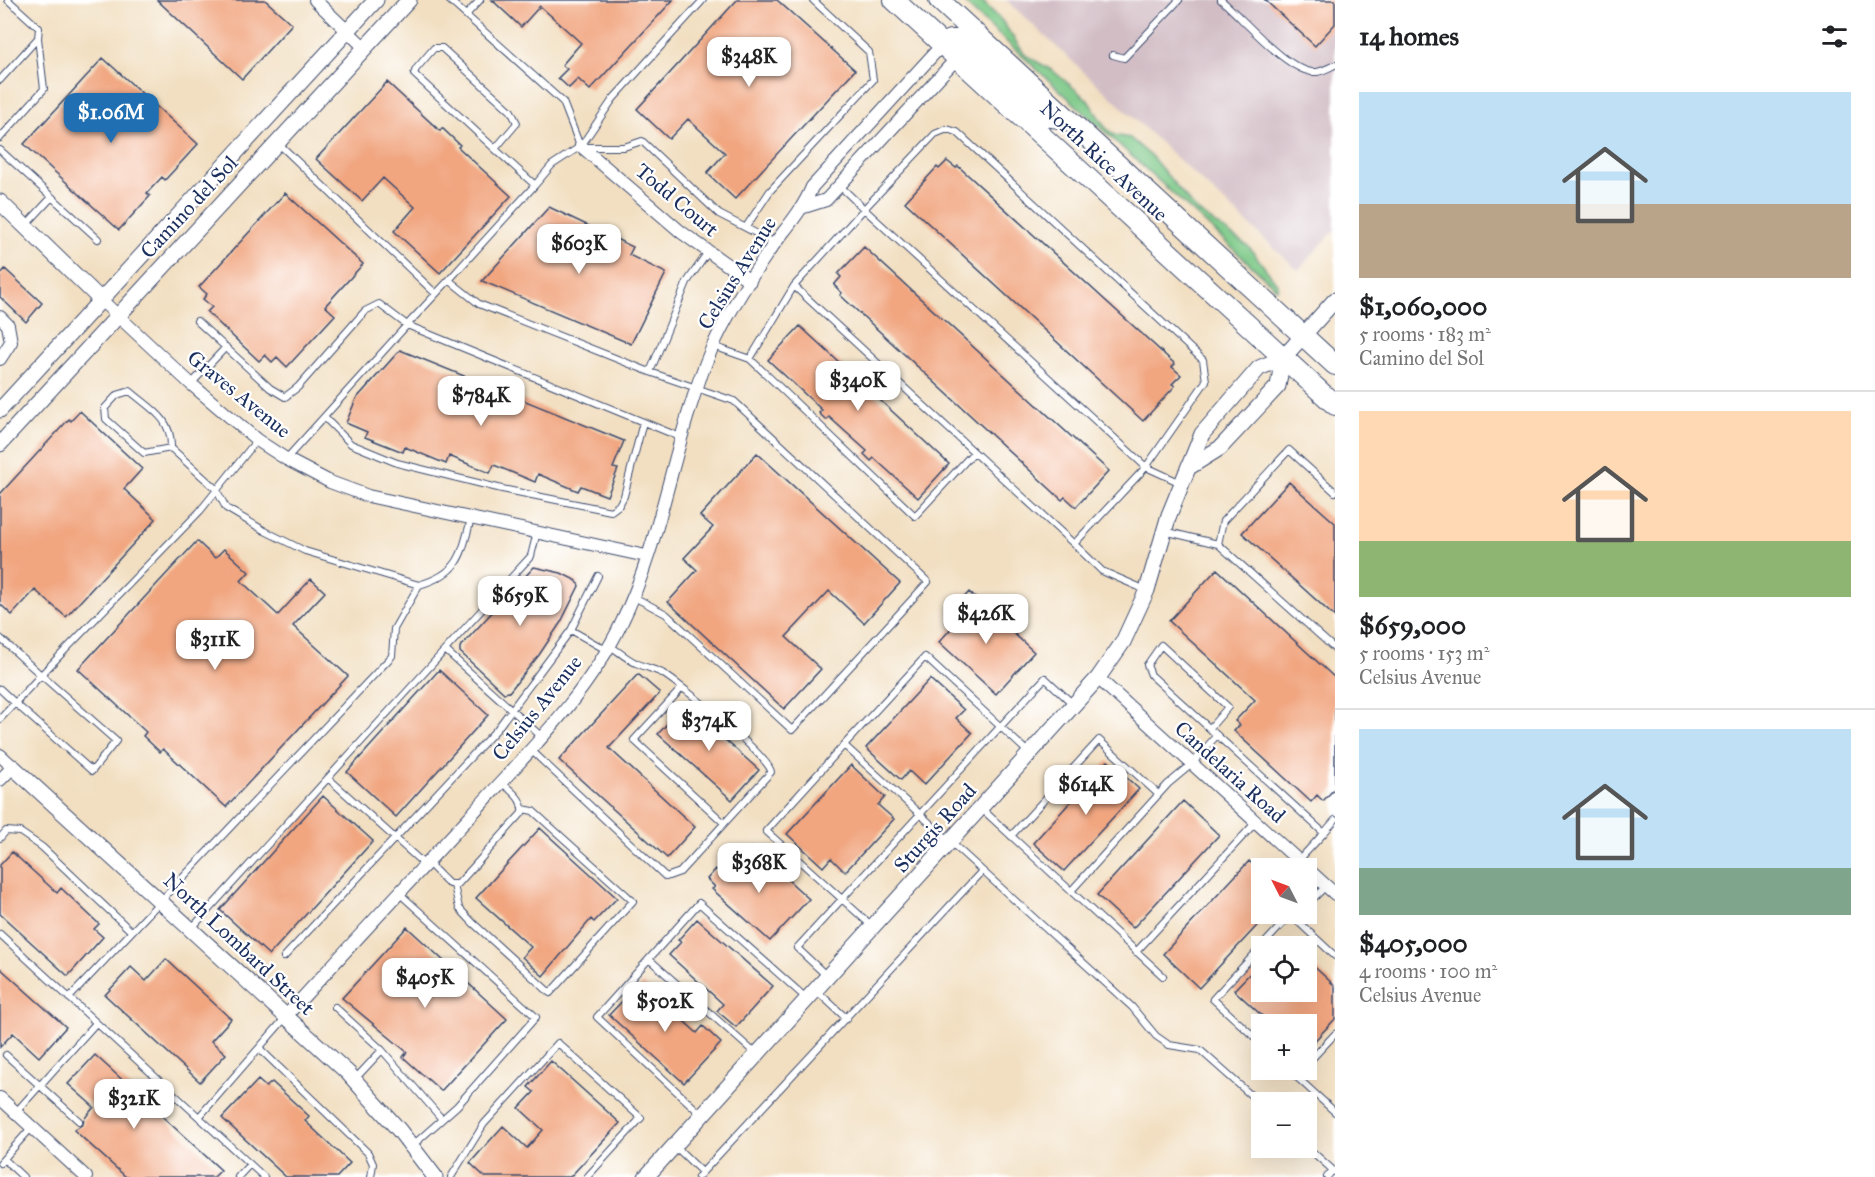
<!DOCTYPE html>
<html lang="en">
<head>
<meta charset="utf-8">
<style>
  body { margin:0; font-family:"IM FELL Great Primer",serif; background:#f6f6f6; color:#202124; height:100vh; display:flex; flex-direction:column; font-size:22px; white-space:nowrap }
  * { box-sizing:border-box; margin:0 }
  p { font-size:20px; color:#757577 }
  .icon { flex:none; width:33px; height:33px; fill:none; stroke:currentColor; stroke-width:2; stroke-linecap:round; stroke-linejoin:round }
  .map { position:relative; flex:1; overflow:hidden }
  .details { display:flex; flex-direction:column; background:#fff; width:540px }
  .details>* { flex:none }
  .needle { width:39px; rotate:312deg }
  .controls { position:absolute; left:1251px; top:858px; display:grid; gap:12px }
  .controls a { display:grid; place-items:center; width:66px; height:66px; border-radius:0px; background:#fff; box-shadow:0 6px 24px #0002; font-size:30px }
  .price { position:absolute; translate:-50% -51px; padding:0 14px; border-radius:12px; background:#fff; color:#222; font-size:20px; line-height:39px; filter:drop-shadow(0 2px 3px #0008) }
  .price::after { content:''; position:absolute; left:50%; top:36px; width:18px; height:14px; margin-left:-9px; background:inherit; clip-path:polygon(0 0,100% 0,50% 100%) }
  .price.on { background:#1f6fb2; color:#fff }
  ul { padding:0; list-style:none }
  li { display:grid; align-content:center; gap:12px; height:318px; padding:0 24px }
  li+li { border-top:2px solid #e0e0e0 }
  li span { display:grid; place-items:center; height:186px; border-radius:0px; color:#555 }
  li>.icon { margin-inline-start:auto }
  span .icon { width:108px; height:108px; fill:#fffc; stroke-width:1 }
  li b { font-size:26px }
  h2 { display:flex; justify-content:space-between; align-items:center; height:72px; padding:0 24px; font-size:26px }
  main { display:flex; flex:1; min-height:0 }
  .map>svg:first-child { display:block }
</style>
</head>
<body>
<main>
<div class="map">
<svg width="1335" height="1177" viewBox="0 0 1335 1177">
  <rect width="100%" height="100%" fill="#fff"/>
  <filter id="ink" filterUnits="userSpaceOnUse"><feTurbulence type="fractalNoise" baseFrequency=".0167" numOctaves="2"/><feDisplacementMap in="SourceGraphic" scale="12" xChannelSelector="R" yChannelSelector="G"/><feConvolveMatrix kernelMatrix="1 2 1 2 8 2 1 2 1" color-interpolation-filters="sRGB"/></filter>
  <filter id="wash" filterUnits="userSpaceOnUse"><feTurbulence type="fractalNoise" baseFrequency=".008" numOctaves="4" result="noise"/><feDisplacementMap in="SourceGraphic" scale="24" xChannelSelector="R" yChannelSelector="G"/><feGaussianBlur stdDeviation="1.35" result="paint"/><feColorMatrix in="noise" values="0 0 0 0 0 0 0 0 0 0 0 0 0 0 0 0 0 1.4 0 .05"/><feComposite in="paint" operator="in"/></filter>
  <g filter="url(#wash)">
    <rect width="100%" height="100%" fill="#f2dfc1"/>
    <path fill="#d2bdc5" d="M1006,0h329v230l-37,40z"/>
    <path fill="#7bc886" stroke="#4b7c72" stroke-width="1.5" d="M961,0h20l21,21 23,34 27,15 35,29 18,28 9,8 16,3 22,19 45,54 52,36 29,38 -1,4z"/>
    <g id="blocks">
      <path fill="#f1a680" d="M157,0h108l27,24 -50,55z
        M492,0h181l-83,90 -12,-11 -9,9 -11,-10 9,-9 -5,-4 19,-22 -41,-37 -19,21z
        M737,0h40l78,70 -120,129 -28,-26 18,-20 -37,-34 -19,20 -32,-30z
        M1265,0h70v24l-20,22z
        M103,58l95,86 -33,36 -3,-3 -15,16 3,3 -31,34 -95,-86z
        M387,82l53,49 2,-3 18,17 -2,2 53,49 -71,77 -46,-42 21,-24 -32,-29 -21,23 -46,-42z
        M947,161l9,7 2,-2 217,198 -3,3 9,8 -9,9 3,2 -32,35 -238,-219 32,-35 2,2z
        M285,193l78,71 -38,42 10,9 -48,52 -10,-10 -5,5 -7,-7 -6,6 -52,-49 5,-5 -9,-8 4,-5 -8,-7z
        M549,207l84,40 -4,8 37,18 -35,71 -149,-63z
        M864,247l245,224 -33,36 -11,-10 -3,3 -222,-205 2,-2 -8,-8 7,-8 -3,-3z
        M5,269l37,34 -16,19 -26,-25v-22z
        M800,326l149,138 -31,34 -44,-40 -3,3 -7,-7 3,-3 -38,-34 -3,3 -7,-7 3,-3 -54,-50z
        M400,350l224,91 -11,27 5,1 -11,27 -26,-10 -3,5 -40,-17 -3,8 -41,-17 -4,8 -41,-17 -3,8 -41,-17 -2,5 -38,-15 2,-5 -21,-9 10,-24z
        M80,411l62,58 -18,20 32,30 -90,98 -31,-27 -23,25 -12,-11v-110l69,-75 2,2z
        M757,453l143,130 -36,40 -35,-32 -43,46 35,32 -37,40 -116,-107 29,-32 -13,-12 29,-31 -13,-11z
        M1289,482l46,41v94l-93,-84z
        M197,541l18,17 9,-9 25,23 -8,9 37,34 33,-36 14,13 -32,34 55,50 -122,131 -63,-58 -3,3 -17,-16 3,-4 -68,-63z
        M534,567l27,6 16,8 2,5 -18,36 -22,33 -30,37 -5,1 -44,-41v-5z
        M1217,569l118,109v110l-12,13 -6,-6 -6,7 -77,-71 6,-6 -5,-4 20,-21 -86,-79z
        M969,592l65,60 -38,42 -57,-52 27,-30 -8,-8z
        M439,670l49,45 -92,102 -49,-45z
        M638,674l22,19 -51,55 86,79 -28,31 -108,-98z
        M930,679l34,31 -8,8 16,15 -48,52 -15,-14 -8,9 -35,-32z
        M685,704l74,66 -27,30 -74,-66z
        M1108,761l31,28 -75,82 -31,-28z
        M851,765l34,32 -7,8 16,14 -49,53 -14,-14 -8,9 -36,-33z
        M323,796l50,45 -104,114 -49,-45z
        M1183,801l36,34 -86,93 -36,-33z
        M540,828l77,70 -23,24 -3,-3 -48,57 -21,-19 9,-10 -55,-49z
        M752,847l57,52 -39,42 -58,-52 3,-2 -8,-8 9,-10 9,8z
        M12,852l45,41 4,-5 38,36 -5,5 9,8 -35,39 -68,-62v-49z
        M1249,861l13,12v41h6l-69,74 -36,-34z
        M697,919l76,67 -37,41 -19,-16 6,-7 -54,-49 12,-13 -3,-2z
        M407,927l100,92 -66,72 -38,-34 4,-5 -65,-54z
        M166,959l65,60 -20,22 15,13 -26,28 -95,-87 26,-28 15,14z
        M1306,959l29,27v33l-29,31v-26h-35l-37,-34 28,-29v31h44z
        M0,968l66,59 -27,30 -26,-24 -13,14z
        M643,984l54,49 6,-7 18,17 -37,40 -75,-68 19,-20 3,2z
        M95,1055l126,115 -7,7h-88l-52,-47 9,-6 1,-5 10,-12 -26,-23z
        M551,1061l69,62 -50,54h-85l-15,-14 33,-37 24,22 16,-18 -24,-22 15,-16 -6,-5z
        M258,1080l8,7 6,-5 37,34 -4,5 45,42 -13,14h-51l-64,-59z"/>
    </g>
  </g>
  <g filter="url(#ink)">
    <use href="#blocks" fill-opacity="0" stroke="#3b496d" stroke-width="1.5"/>
    <g fill="none" stroke-linecap="round" stroke-linejoin="round">
      <g stroke="#3b496d" stroke-width="8">
        <path id="service" d="M449,0l114,102 17,44
          M1221,0c21,17 69,75 96,72 6,-1 13,-5 18,-7
          M466,15l14,-15
          M1113,55l11,3 55,-58
          M0,80l38,-42 1,-10 -31,-28
          M0,138l44,-49 -6,-51
          M278,143l158,151
          M586,147h38l18,-6 77,73 56,29
          M0,150l98,89
          M535,185l17,-20 29,-19 32,-47 90,-99
          M26,225l26,-28
          M746,227l24,-36 103,-111 -4,-28 -56,-52
          M449,280l86,-95 -40,-36 22,-26 -6,-12 -69,-63h-8l-18,21 -2,5 81,75
          M794,286l180,166
          M197,321l73,67 15,9 13,-10 67,-76 14,-7 28,21 42,-45 30,24 171,68
          M713,346l37,13 44,-73 70,-77 -24,-23
          M750,359l165,157 59,-64 100,92
          M191,384l35,-37
          M324,417l27,27 46,19 105,26 109,22 8,-6 5,-9 19,-74
          M171,448l-27,5 -38,-34 -1,-11 12,-13 13,-4c21,18 42,27 41,57l45,41 10,19 39,23 40,20 114,34c41,-12 42,-29 52,-66
          M286,459l121,-134 273,112
          M1164,531l54,13 117,105
          M1218,544l5,-23 66,-71 46,42
          M1146,590l-44,-19 -28,-27 72,-77 -282,-258 71,-75 12,-5 10,3 246,228 3,21 -60,86 35,16
          M632,596l34,18 126,116 136,-148 -194,-181 -84,-29 37,-90 21,-30
          M571,630l35,20
          M0,638l41,37 -26,28 -15,-14
          M445,650l97,87
          M681,689l-47,51 90,83
          M0,719l15,-16 77,68 24,-30 -75,-66 159,-164 57,-71
          M1210,728l18,-21 -67,-62 -14,20 4,10 173,158 -25,27
          M844,745l81,-88 105,97
          M531,750l135,127 14,-5 91,-100c0,-14 -92,-89 -109,-99 -8,-4 -18,-6 -26,-10 -9,-4 -18,-12 -27,-18
          M328,778l203,-222 6,-24
          M982,809l181,167
          M1324,833l11,-13
          M1011,836l88,-96 59,54
          M0,838l6,-7 14,1 22,15 89,84
          M428,863l21,21h9l64,-71c2,-14 -11,-22 -21,-31
          M454,885l5,23 14,15 77,70 83,-92 -100,-90 -10,-2
          M1071,891l97,-107 24,-20 25,-29
          M399,893l137,124 -79,89 -44,39
          M1306,906l20,-20
          M1292,916l43,40
          M872,926l-106,-95 78,-86 288,262 24,29 13,9 31,5 62,55
          M192,928l136,-150 97,87
          M0,934l264,243
          M1136,952l120,-130
          M284,957l213,-228 74,-99 27,-54
          M650,960l107,95
          M828,977l-31,-29 248,-270 29,27
          M817,991l30,28
          M69,998l323,-342 2,-27 25,-44
          M335,1007l47,43
          M1262,1044l-49,-45 74,-80 11,-5
          M259,1048l109,105 5,11 -2,13
          M6,1055l73,66
          M1306,1065l29,-31
          M1289,1070l46,42
          M355,1079l27,-29 59,68
          M16,1112l80,-89
          M702,1115l-105,-98 102,-114 107,95
          M199,1117l87,-100
          M675,1146l27,26
          M1306,1146l29,26
          M4,1159l19,18
          M0,1163l32,-36
          M238,1177l12,-13
          M451,1177l33,-53 74,-81 83,75 -54,59
          M698,1177l284,-306
          M1327,1177l6,-7"/>
      </g>
      <g stroke="#3b496d" stroke-width="14">
        <path id="minor" d="M315,0l50,48
          M581,146l100,86 69,49
          M804,207l22,-7 131,-142
          M101,300l90,84 66,56 29,19 44,23 38,14 278,60
          M0,317l8,8 3,17 -11,17
          M1098,678l237,216
          M0,755l13,12 -13,13
          M286,1016c62,-68 124,-135 187,-203 53,-59 113,-116 148,-189 43,-87 52,-187 91,-276 14,-31 33,-62 53,-91 16,-24 36,-43 47,-70l130,-142
          M0,1098l86,79"/>
      </g>
      <g stroke="#3b496d" stroke-width="17">
        <path id="tertiary" d="M0,202l101,98
          M0,410l376,-410
          M0,444l409,-444
          M1191,466l29,-18 58,-62 5,-28
          M13,767l335,306 51,57 36,47
          M646,1177l452,-499 25,-36 24,-52 22,-75 33,-81 57,-66 24,-10 52,-58"/>
      </g>
      <g stroke="#3b496d" stroke-width="22">
        <path id="trunk" d="M894,0l441,405
          M939,0l396,365
          M942,45l8,-5h10l84,76 24,3"/>
      </g>
      <use href="#service" stroke="#fff" stroke-width="6"/>
      <use href="#minor" stroke="#fff" stroke-width="12"/>
      <use href="#tertiary" stroke="#fff" stroke-width="15"/>
      <use href="#trunk" stroke="#fff" stroke-width="20"/>
    </g>
  </g>
  <g text-anchor="middle" stroke-width="4.5" stroke-linejoin="round" paint-order="stroke">
    <g font-size="21" fill="#1b2f5e" stroke="#fff">
      <text transform="translate(1104 161) rotate(43)" y="7">North Rice Avenue</text>
      <text transform="translate(677 200) rotate(40)" y="7">Todd Court</text>
      <text transform="translate(189 207) rotate(-47)" y="7">Camino del Sol</text>
      <text transform="translate(737 273) rotate(-58)" y="7">Celsius Avenue</text>
      <text transform="translate(239 394) rotate(39)" y="7">Graves Avenue</text>
      <text transform="translate(537 708) rotate(-51)" y="7">Celsius Avenue</text>
      <text transform="translate(1230 772) rotate(42)" y="7">Candelaria Road</text>
      <text transform="translate(935 828) rotate(-48)" y="7">Sturgis Road</text>
      <text transform="translate(239 944) rotate(43)" y="7">North Lombard Street</text>
    </g>
  </g>
</svg>
<div class="controls">
<a><svg class="needle" viewBox="-14 -14 28 28"><path d="M0-13l5 13h-10z" fill="#e53935"/><path d="M0 13l5-13h-10z" fill="#757577"/></svg></a>
<a><svg class="icon" aria-label="locate" viewBox="0 0 24 24"><circle cx="12" cy="12" r="6"/><path d="M12 2v4M12 18v4M2 12h4M18 12h4"/></svg></a>
<a>+</a>
<a>−</a>
</div>
<b class="price" style="left:749px;top:88px">$348K</b>
<b class="price on" style="left:111px;top:144px">$1.06M</b>
<b class="price" style="left:579px;top:275px">$603K</b>
<b class="price" style="left:858px;top:412px">$340K</b>
<b class="price" style="left:481px;top:427px">$784K</b>
<b class="price" style="left:520px;top:627px">$659K</b>
<b class="price" style="left:986px;top:645px">$426K</b>
<b class="price" style="left:215px;top:671px">$311K</b>
<b class="price" style="left:709px;top:752px">$374K</b>
<b class="price" style="left:1086px;top:816px">$614K</b>
<b class="price" style="left:759px;top:894px">$368K</b>
<b class="price" style="left:425px;top:1009px">$405K</b>
<b class="price" style="left:665px;top:1033px">$502K</b>
<b class="price" style="left:134px;top:1130px">$321K</b>
</div>
<section class="details">
<h2>14 homes<svg class="icon" aria-label="filters" viewBox="0 0 24 24"><path d="M4 7h16M4 17h16"/><circle cx="9" cy="7" r="2"/><circle cx="15" cy="17" r="2"/></svg></h2>
<ul>
<li><span style="background:linear-gradient(#bfe0f5 60%,#b9a48a 0)"><svg class="icon" aria-label="home" viewBox="0 0 24 24"><path d="M3 11l9-7 9 7M6 9v11h12V9"/></svg></span><div><b>$1,060,000</b><p>5 rooms · 183 m²</p><p>Camino del Sol</p></div></li>
<li><span style="background:linear-gradient(#ffd9b3 70%,#8fb573 0)"><svg class="icon" aria-label="home" viewBox="0 0 24 24"><path d="M3 11l9-7 9 7M6 9v11h12V9"/></svg></span><div><b>$659,000</b><p>5 rooms · 153 m²</p><p>Celsius Avenue</p></div></li>
<li><span style="background:linear-gradient(#bfe0f5 75%,#7fa58c 0)"><svg class="icon" aria-label="home" viewBox="0 0 24 24"><path d="M3 11l9-7 9 7M6 9v11h12V9"/></svg></span><div><b>$405,000</b><p>4 rooms · 100 m²</p><p>Celsius Avenue</p></div></li>
</ul>
</section>
</main>
</body>
</html>
